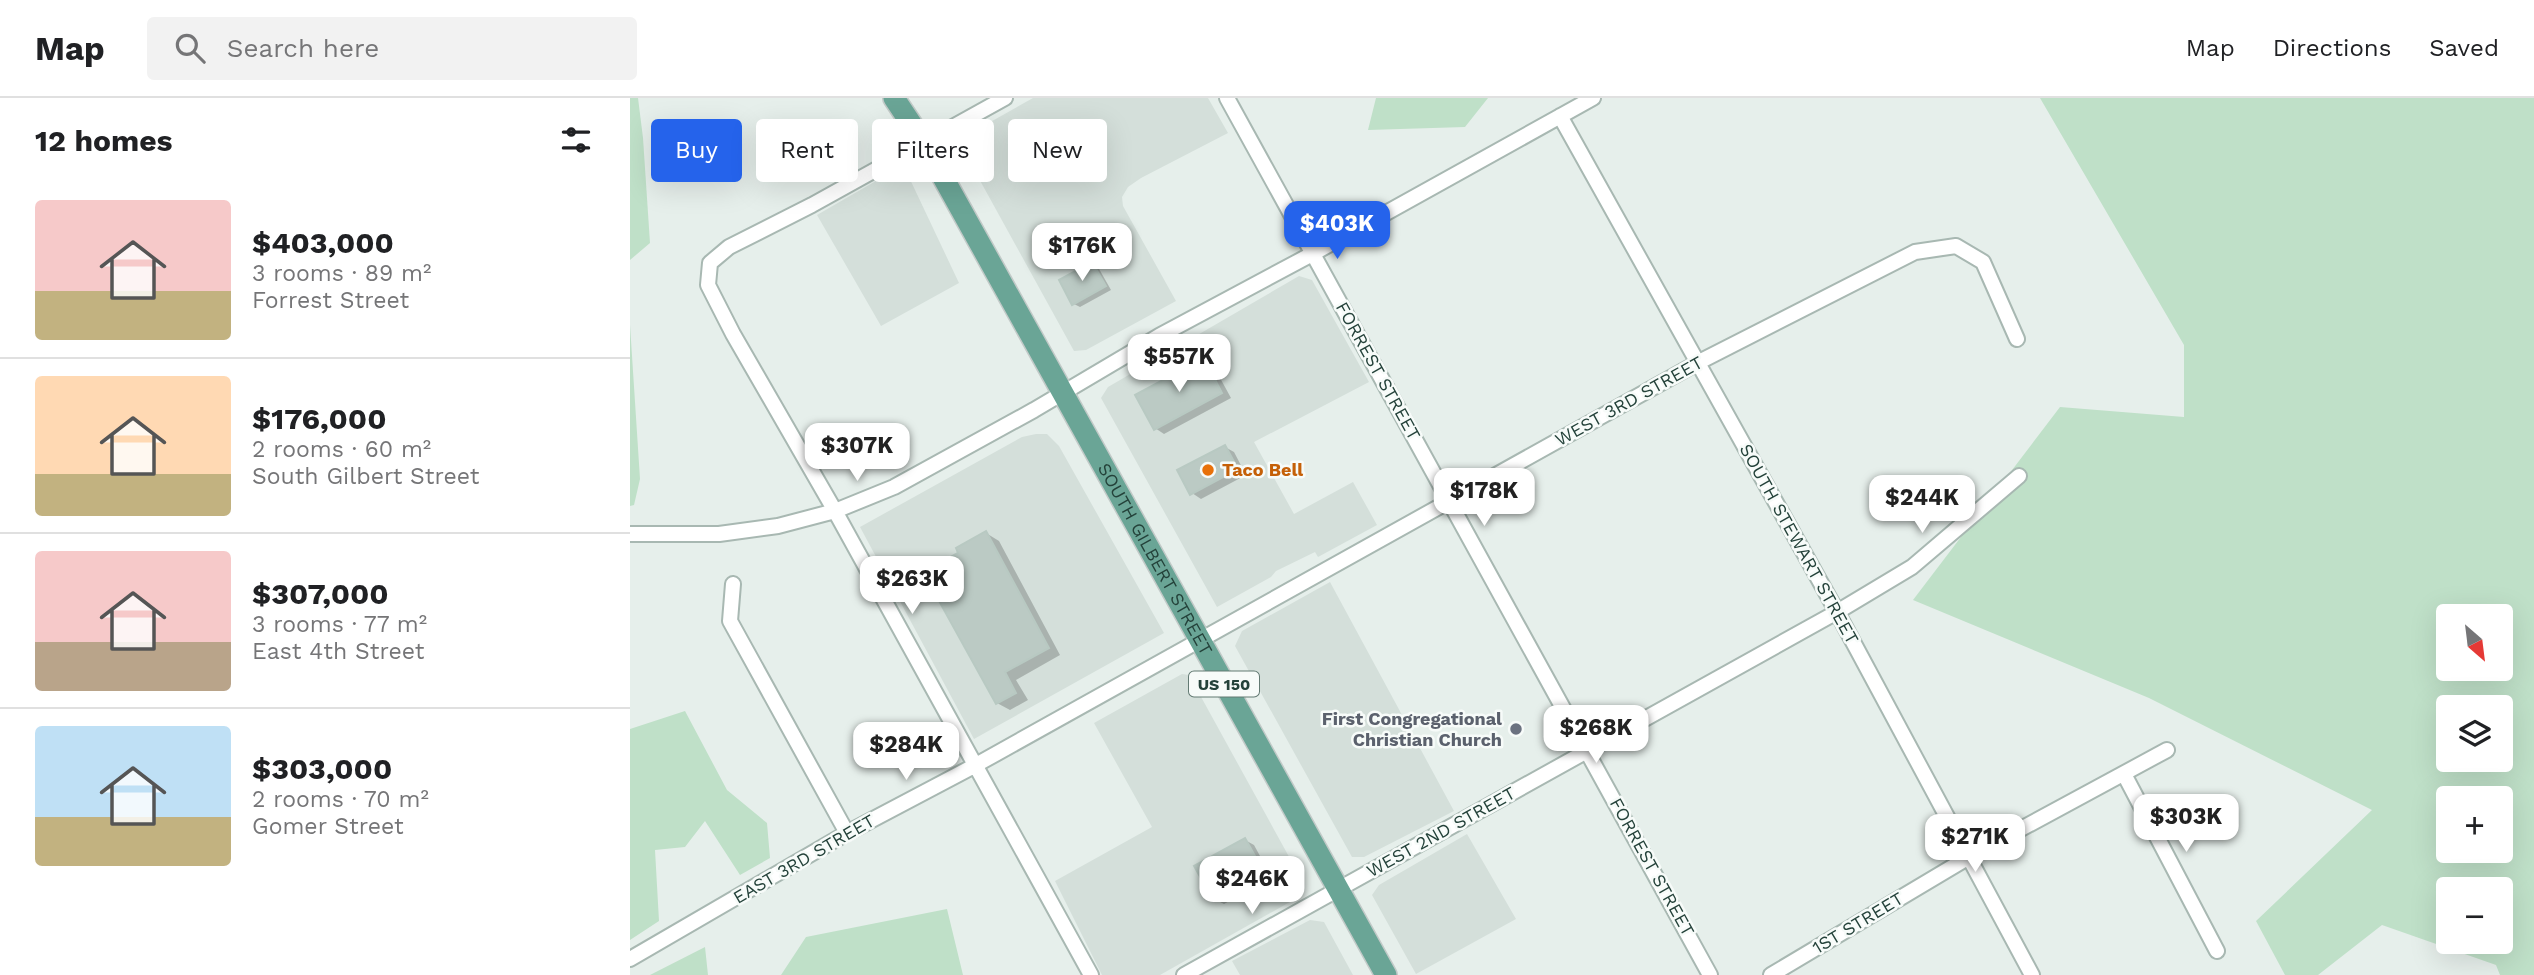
<!DOCTYPE html>
<html lang="en">
<head>
<meta charset="utf-8">
<style>
  body { margin:0; font-family:"Work Sans",sans-serif; background:#f2f2f2; color:#202124; height:100vh; display:flex; flex-direction:column; font-size:26px; white-space:nowrap }
  * { box-sizing:border-box; margin:0 }
  p { font-size:23px; color:#757577 }
  .icon { flex:none; width:38px; height:38px; fill:none; stroke:currentColor; stroke-width:2; stroke-linecap:round; stroke-linejoin:round }
  .map { position:relative; flex:1; overflow:hidden }
  .details { display:flex; flex-direction:column; background:#fff; width:630px }
  .details>* { flex:none }
  .guide { position:absolute; left:21px; top:21px; width:665px; height:63px; display:flex; gap:14px }
  .needle { width:46px; rotate:152deg }
  .fabs { position:absolute; left:1806px; top:506px; display:grid; gap:14px }
  .fabs a { display:grid; place-items:center; width:77px; height:77px; border-radius:7px; background:#fff; box-shadow:0 7px 28px #0002; font-size:35px }
  .price { position:absolute; translate:-50% -60px; padding:0 16px; border-radius:14px; background:#fff; color:#222; font-size:23px; line-height:46px; filter:drop-shadow(0 2px 4px #0008) }
  .price::after { content:''; position:absolute; left:50%; top:42px; width:21px; height:16px; margin-left:-10px; background:inherit; clip-path:polygon(0 0,100% 0,50% 100%) }
  .price.selected { background:#2563eb; color:#fff }
  ul { padding:0; list-style:none }
  li { display:flex; align-items:center; gap:21px; height:175px; padding:0 35px }
  li+li { border-top:2px solid #e0e0e0 }
  li span { display:grid; place-items:center; flex:none; width:196px; height:140px; border-radius:7px; color:#555 }
  li>.icon { margin-inline-start:auto }
  span .icon { width:84px; height:84px; fill:#fffc; stroke-width:1 }
  li b { font-size:30px }
  h2 { display:flex; justify-content:space-between; align-items:center; height:84px; padding:0 35px; font-size:30px }
  .pill { padding:0 24px; border-radius:7px; background:#fff; box-shadow:0 7px 28px #0002; font-size:24px; line-height:63px }
  .pill.selected { background:#2563eb; color:#fff }
  header { display:flex; align-items:center; gap:42px; box-sizing:border-box; height:98px; padding:0 35px; background:#fff; border-bottom:2px solid #e0e0e0 }
  header strong { font-size:33px }
  nav { display:flex; gap:38px; margin-inline-start:auto; font-size:24px }
  .search { width:490px; height:63px; background:#f2f2f2; display:flex; align-items:center; gap:18px; box-sizing:border-box; padding:0 24px; border-radius:7px; color:#757577; font-size:26px }
  main { display:flex; flex:1; min-height:0 }
  .map>svg:first-child { display:block }
</style>
</head>
<body>
<header>
<strong>Map</strong>
<div class="search"><svg class="icon" aria-label="search" viewBox="0 0 24 24"><circle cx="10" cy="10" r="6"/><path d="M15 15l6 6"/></svg>Search here</div>
<nav><a>Map</a><a>Directions</a><a>Saved</a></nav>
</header>
<main>
<section class="details">
<h2>12 homes<svg class="icon" aria-label="filters" viewBox="0 0 24 24"><path d="M4 7h16M4 17h16"/><circle cx="9" cy="7" r="2"/><circle cx="15" cy="17" r="2"/></svg></h2>
<ul>
<li><span style="background:linear-gradient(#f6c9c9 65%,#c2b280 0)"><svg class="icon" aria-label="home" viewBox="0 0 24 24"><path d="M3 11l9-7 9 7M6 9v11h12V9"/></svg></span><div><b>$403,000</b><p>3 rooms · 89 m²</p><p>Forrest Street</p></div></li>
<li><span style="background:linear-gradient(#ffd9b3 70%,#c2b280 0)"><svg class="icon" aria-label="home" viewBox="0 0 24 24"><path d="M3 11l9-7 9 7M6 9v11h12V9"/></svg></span><div><b>$176,000</b><p>2 rooms · 60 m²</p><p>South Gilbert Street</p></div></li>
<li><span style="background:linear-gradient(#f6c9c9 65%,#b9a48a 0)"><svg class="icon" aria-label="home" viewBox="0 0 24 24"><path d="M3 11l9-7 9 7M6 9v11h12V9"/></svg></span><div><b>$307,000</b><p>3 rooms · 77 m²</p><p>East 4th Street</p></div></li>
<li><span style="background:linear-gradient(#bfe0f5 65%,#c2b280 0)"><svg class="icon" aria-label="home" viewBox="0 0 24 24"><path d="M3 11l9-7 9 7M6 9v11h12V9"/></svg></span><div><b>$303,000</b><p>2 rooms · 70 m²</p><p>Gomer Street</p></div></li>
</ul>
</section>
<div class="map">
<svg width="1904" height="877" viewBox="0 0 1904 877">
  <rect width="100%" height="100%" fill="#e6efeb"/>
  <path fill="#d4dfda" d="M403,0h175l20,35 -87,45 -13,9 -6,10 1,9 53,95 -90,49 -12,1 -113,-205 8,-12z
    M277,75l52,110 -78,43 -64,-111 71,-41z
    M669,178l13,4 57,102 -115,60 40,72 59,-32 24,43 -59,32 -3,-5 -39,19 -5,6 -54,30 -116,-209 7,-11z
    M406,336h11l12,12 105,187 -190,106 -114,-212 162,-90z
    M700,484l124,229 -90,46h-12l-117,-211 7,-15z
    M552,576l7,1 115,209 -7,14 -137,77h-58l-47,-94 97,-54 -58,-104z
    M837,736l49,85 -100,55 -44,-79 7,-10z
    M680,822l14,2 29,53h-113l-8,-14z"/>
  <path fill="#bfe0c8" fill-rule="evenodd" d="M0,0h8l5,40 7,105 -20,17z
    M746,0h112l-23,29 -97,3z
    M1410,0h494v877h-34l-4,-10 -114,-40 -64,50h-33l-29,-54 116,-111 -223,-112 -236,-98 147,-193 124,10v-72zM1818,518h53v52h-53zM1818,609h53v53h-53zM1818,700h53v52h-53zM1818,791h53v53h-53z
    M0,227l10,154 -6,26 -4,1z
    M55,613l42,79 40,33 3,35 -30,17 -35,-54 -20,26 -30,3 4,71 -29,19v-211z
    M317,811l16,66h-182l25,-38z
    M75,849l3,28h-58z"/>
  <path fill="#0003" d="M462,166l6,3 13,23 -31,17 -6,-3z
    M574,262l9,5 18,33 -67,36 -9,-6z
    M595,349l9,5 12,23 -45,24 -9,-6z
    M356,435l13,8 61,114 -44,25 12,20 -18,10 -13,-7 -37,-150z
    M615,742l9,5 18,33 -48,26 -10,-5z"/>
  <path fill="#bbcac4" stroke="#b8c9c2" stroke-width="2" d="M462,164l14,24 -34,19 -13,-25z
    M574,260l18,35 -68,37 -19,-35z
    M595,347l13,24 -48,26 -13,-25z
    M356,433l63,117 -44,24 11,21 -20,11 -73,-132 35,-19 -2,-5z
    M615,740l19,34 -51,28 -19,-34z"/>
  <g fill="none" stroke-linecap="round" stroke-linejoin="round">
    <g stroke="#a8b8b2" stroke-width="18">
      <path id="street" d="M375,0l-193,107 -83,42 -19,16 -2,22 25,49 102,177 256,464
        M597,0l483,877
        M930,18l277,496 195,363
        M0,436h89l59,-8 57,-15 59,-24 140,-77 125,-74 155,-83 279,-155
        M103,486l-3,37 117,212
        M1494,676l93,177
        M0,861l217,-126 127,-67 725,-404 216,-110 41,-6 27,16 34,77
        M554,877l653,-363 75,-45 107,-91
        M1141,877l198,-118 198,-107"/>
    </g>
    <g stroke="#c2cac8" stroke-width="24">
      <g id="primary">
        <path id="s1" d="M264,0l30,45 462,832"/>
      </g>
    </g>
    <use href="#street" stroke="#fff" stroke-width="14"/>
    <use href="#primary" stroke="#6aa596" stroke-width="21"/>
  </g>
  <circle fill="#e8710a" stroke="#f7fbf9" stroke-width="2.5" cx="578" cy="372" r="7"/>
  <circle fill="#6b7280" stroke="#f7fbf9" stroke-width="2.5" cx="886" cy="631" r="7"/>
  <g text-anchor="middle" stroke-width="5" stroke-linejoin="round" paint-order="stroke">
    <rect fill="#f7fbf9" stroke="#637a73" stroke-width="2" x="559" y="573.5" width="70" height="25" rx="5"/>
    <g font-size="16" font-weight="bold" fill="#24423a">
      <text x="594" y="592">US 150</text>
    </g>
    <g font-size="18" fill="#24423a" stroke="#f7fbf9">
      <text transform="translate(748 273) rotate(61)" y="6">FORREST STREET</text>
      <text transform="translate(999 303) rotate(-29)" y="6">WEST 3RD STREET</text>
      <text transform="translate(1169 446) rotate(61)" y="6">SOUTH STEWART STREET</text>
      <text dy="6" stroke="none"><textPath href="#s1" startOffset="530">SOUTH GILBERT STREET</textPath></text>
      <text transform="translate(811 734) rotate(-29)" y="6">WEST 2ND STREET</text>
      <text transform="translate(174 761) rotate(-30)" y="6">EAST 3RD STREET</text>
      <text transform="translate(1022 769) rotate(61)" y="6">FORREST STREET</text>
      <text transform="translate(1228 825) rotate(-31)" y="6">1ST STREET</text>
    </g>
    <g font-size="18" font-weight="bold" fill="#c56008" stroke="#f7fbf9" text-anchor="start">
      <text x="592" y="378">Taco Bell</text>
    </g>
    <g font-size="18" font-weight="bold" fill="#5b616d" stroke="#f7fbf9" text-anchor="end">
      <text x="872" y="627">First Congregational<tspan x="872" dy="21">Christian Church</tspan></text>
    </g>
  </g>
</svg>
<div class="fabs">
<a><svg class="needle" viewBox="-14 -14 28 28"><path d="M0-13l5 13h-10z" fill="#e53935"/><path d="M0 13l5-13h-10z" fill="#757577"/></svg></a>
<a><svg class="icon" aria-label="layers" viewBox="0 0 24 24"><path d="M12 4l9 5-9 5-9-5zM3 14l9 5 9-5"/></svg></a>
<a>+</a>
<a>−</a>
</div>
<b class="price selected" style="left:707px;top:163px">$403K</b>
<b class="price" style="left:452px;top:185px">$176K</b>
<b class="price" style="left:549px;top:296px">$557K</b>
<b class="price" style="left:227px;top:385px">$307K</b>
<b class="price" style="left:854px;top:430px">$178K</b>
<b class="price" style="left:1292px;top:437px">$244K</b>
<b class="price" style="left:282px;top:518px">$263K</b>
<b class="price" style="left:966px;top:667px">$268K</b>
<b class="price" style="left:276px;top:684px">$284K</b>
<b class="price" style="left:1556px;top:756px">$303K</b>
<b class="price" style="left:1345px;top:776px">$271K</b>
<b class="price" style="left:622px;top:818px">$246K</b>
<div class="guide">
<a class="pill selected">Buy</a>
<a class="pill">Rent</a>
<a class="pill">Filters</a>
<a class="pill">New</a>
</div>
</div>
</main>
</body>
</html>
